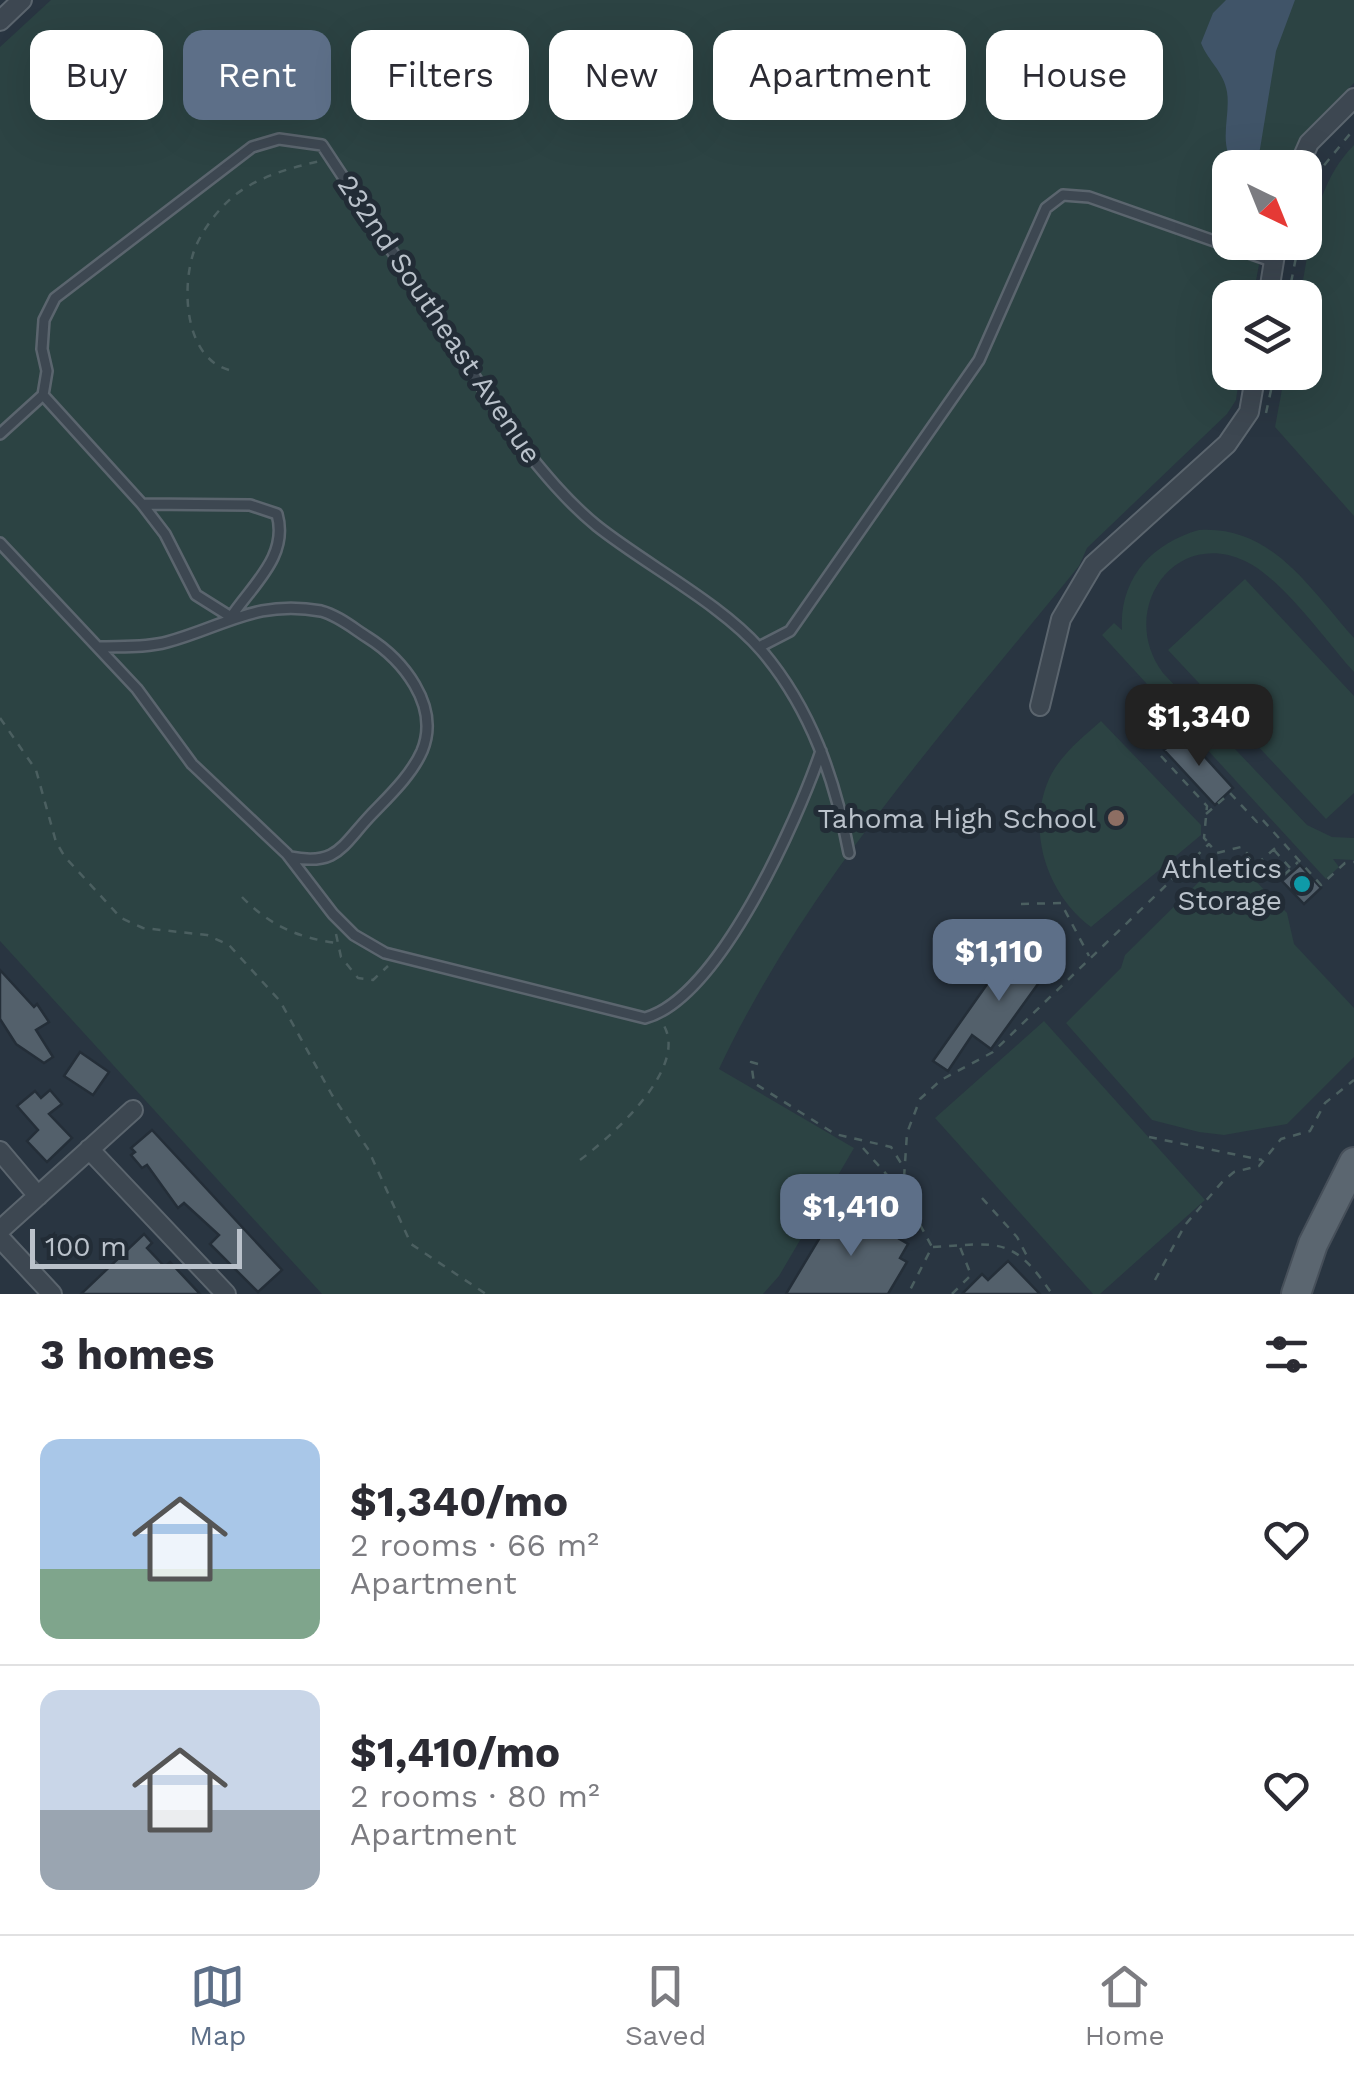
<!DOCTYPE html>
<html lang="en">
<head>
<meta charset="utf-8">
<style>
  body { margin:0; font-family:"Work Sans",sans-serif; background:#f7f7f7; color:#2b2b33; height:100vh; display:flex; flex-direction:column; font-size:38px; white-space:nowrap }
  * { box-sizing:border-box; margin:0 }
  p { font-size:32px; color:#7c7c81 }
  .icon { flex:none; width:55px; height:55px; fill:none; stroke:currentColor; stroke-width:2; stroke-linecap:round; stroke-linejoin:round }
  .map { position:relative; height:1294px; overflow:hidden }
  .panel { display:flex; flex-direction:column; background:#fff; flex:1 }
  .panel>* { flex:none }
  .guide { position:absolute; left:30px; top:30px; width:1295px; height:90px; display:flex; gap:20px }
  .needle { width:65px; rotate:137deg }
  .tools { position:absolute; left:1212px; top:150px; display:grid; gap:20px }
  .tools a { display:grid; place-items:center; width:110px; height:110px; border-radius:20px; background:#fff; box-shadow:0 10px 40px #0002; font-size:50px }
  .scale { position:absolute; left:30px; bottom:25px; width:212px; box-sizing:border-box; padding-left:10px; border:5px solid #bac2cb; border-top:0; font-size:28px; line-height:35px; white-space:nowrap; color:#bac2cb; -webkit-text-stroke:8px #222c36; paint-order:stroke }
  .price { position:absolute; translate:-50% -85px; padding:0 22px; border-radius:20px; background:#5d6f88; color:#fff; font-size:32px; line-height:65px; filter:drop-shadow(0 2px 5px #0008) }
  .price::after { content:''; position:absolute; left:50%; top:60px; width:30px; height:22px; margin-left:-15px; background:inherit; clip-path:polygon(0 0,100% 0,50% 100%) }
  .price.selected { background:#222; color:#fff }
  ul { padding:0; list-style:none }
  li { display:flex; align-items:center; gap:30px; height:250px; padding:0 40px }
  li+li { border-top:2px solid #e1e1e2 }
  li span { display:grid; place-items:center; flex:none; width:280px; height:200px; border-radius:20px; color:#555 }
  li>.icon { margin-inline-start:auto }
  span .icon { width:120px; height:120px; fill:#fffc; stroke-width:1 }
  li b { font-size:42px }
  h2 { display:flex; justify-content:space-between; align-items:center; height:120px; padding:0 40px; font-size:42px }
  .tag { padding:0 35px; border-radius:20px; background:#fff; box-shadow:0 10px 40px #0002; font-size:35px; line-height:90px }
  .tag.selected { background:#5d6f88; color:#fff }
  .dock { display:flex; justify-content:space-around; align-items:center; height:140px; border-top:2px solid #e1e1e2; background:#fff; font-size:28px; color:#7c7c81 }
  .dock a { display:grid; justify-items:center; gap:5px }
  .dock .selected { color:#5d6f88 }
  .map>svg:first-child { display:block }
</style>
</head>
<body>
<div class="map">
<svg width="1354" height="1294" viewBox="0 0 1354 1294">
  <rect width="100%" height="100%" fill="#293541"/>
  <path fill="#2c4343" d="M51,0h1303v83l-45,45 -22,39 -57,1v74l33,1 -10,54 -23,1v74l10,1 -4,27 -9,14 -140,134 -8,18c-129,159 -272,316 -360,503l135,79 -75,128 -16,18h-441l-322,-353v-894z
    M1354,145v371l-79,-89 10,-54 20,-1v-74l-5,-1c10,-52 14,-112 54,-152z
    M1199,530c73,-5 111,59 155,108v34c-28,-31 -72,-94 -109,-111 -72,-34 -128,51 -82,112l144,152 25,12 22,1v22l-21,-1 6,8 -13,12 -224,-244 12,-12 8,7c-3,-51 30,-87 77,-100z
    M1245,579l109,117v97l-28,26 -158,-169z
    M1101,721l100,104v10l-110,92c-44,-33 -65,-96 -42,-148 11,-24 33,-41 52,-58z
    M1217,864h22l48,49 7,31 60,64v49l-67,67 -63,11 -25,-3 -47,-12 -86,-97 55,-55 4,-13z
    M1044,1021l161,179 -105,94h-7l-158,-176z"/>
  <path fill="#405468" d="M1226,0h69l-19,51 -16,98 -4,12 -18,6c-22,-18 -7,-50 -11,-75 -3,-20 -19,-31 -26,-49l12,-30z"/>
  <path fill="#53606b" stroke="#242e38" stroke-width="2.5" d="M1183,733l50,55 -18,17 -51,-55z
    M1300,865l21,23 -17,16 -22,-23z
    M1049,937l15,11 -73,101 -19,-14 -24,36 -15,-10 69,-98 17,13z
    M0,970l34,37 3,-3 12,18 -13,8 17,27 -9,6 -28,-19 -16,-25z
    M80,1052l29,20 -16,23 -29,-19z
    M50,1090l12,14 -13,10 23,24 -25,24 -20,-21 11,-11 -21,-24 18,-15 6,7z
    M152,1130l130,140 -24,22 -48,-48 9,-9 -35,-32 -6,5 -31,-43 -5,3 -11,-13 4,-3 -4,-4z
    M840,1204l68,40 -8,14 7,4 -19,32h-102z
    M144,1234l8,9 -5,5 18,19 5,-5 30,32h-119z
    M1008,1261l32,33h-78l20,-20 6,6z"/>
  <g fill="none" stroke-linecap="round" stroke-linejoin="round">
    <g stroke="#5b656e" stroke-width="14">
      <path id="lane" d="M43,395l99,109
        M0,434l43,-39 4,-24 -5,-22 2,-29 11,-22 197,-151 27,-8 43,6 192,291c25,31 51,64 83,90 49,39 125,78 165,125 49,58 73,128 87,202
        M142,504l108,1 27,9c12,42 -24,70 -46,103l-35,-22 -31,-61z
        M0,543l137,146 55,75 95,90 46,60 21,21 31,18 260,65c74,-20 152,-197 176,-267
        M98,647c22,-1 47,1 69,-5 56,-15 90,-43 154,-31 16,4 32,17 46,26 35,22 74,68 55,114 -11,25 -34,46 -52,65 -29,31 -33,50 -80,41
        M759,647l31,-16 189,-271 67,-152 17,-13 26,2 185,65"/>
    </g>
    <g stroke="#5b656e" stroke-width="22">
      <path id="street" d="M0,21l22,-21
        M1298,168l11,-25 45,-45
        M1268,298l9,-56
        M1040,706l21,-87 32,-54 134,-121 22,-32 7,-40
        M89,1149l137,145
        M0,1151l38,45
        M0,1230l133,-120
        M0,1238l52,56"/>
    </g>
    <g stroke="#47505a" stroke-width="32">
      <path id="primary" d="M1296,1294l17,-50 41,-82"/>
    </g>
    <path stroke="#4b5f60" stroke-width="2.5" stroke-dasharray="8 8" stroke-linecap="butt" d="M1305,209l16,-40 33,-40
      M1288,298l11,-56
      M229,370c-44,-12 -48,-81 -35,-119 7,-20 25,-43 41,-56 25,-19 55,-27 85,-34
      M1266,413l9,-41
      M0,718l36,52 20,72 9,15 56,61 22,10 64,7 22,10 51,56 52,94 36,54 43,95 75,50
      M1161,756l46,50 -3,32 4,4
      M1206,814l24,-21 27,29 4,-4 60,67 24,-22 9,-1
      M1274,850l17,19
      M1257,864l24,-21
      M1284,875l14,-13
      M242,897c27,28 56,41 95,46
      M1021,904l40,-1 28,53
      M336,934l5,23 17,21 15,2 15,-14
      M758,1064l-7,-2 3,21 81,51 56,13 13,21
      M1149,1137l113,23
      M863,1148l40,45 29,54 -24,47
      M580,1160c32,-24 110,-93 83,-136
      M903,1193l4,-60 13,-34 21,-19 52,-28 216,-208 8,9 24,-6 26,28
      M982,1198l35,39 10,19
      M885,1230l19,-31
      M933,1247c66,-4 80,-11 119,47
      M1155,1280l30,-55 38,-44 11,-9 25,-6 22,-27 29,-8 15,-28 29,-23
      M952,1294l19,-19 -11,-28"/>
    <use href="#lane" stroke="#3d4751" stroke-width="9"/>
    <use href="#street" stroke="#3d4751" stroke-width="18"/>
    <use href="#primary" stroke="#5b6670" stroke-width="28"/>
  </g>
  <circle fill="#8d6e63" stroke="#222c36" stroke-width="4" cx="1116" cy="818" r="10"/>
  <circle fill="#0f9aa8" stroke="#222c36" stroke-width="4" cx="1302" cy="884" r="10"/>
  <g text-anchor="middle" stroke-width="10" stroke-linejoin="round" paint-order="stroke">
    <g font-size="28" fill="#bac2cb" stroke="#222c36">
      <text transform="translate(440 319) rotate(56)" y="10">232nd Southeast Avenue</text>
    </g>
    <g font-size="28" fill="#bac2cb" stroke="#222c36" text-anchor="end">
      <text x="1096" y="828">Tahoma High School</text>
      <text x="1282" y="878">Athletics<tspan x="1282" dy="32">Storage</tspan></text>
    </g>
  </g>
</svg>
<div class="tools">
<a><svg class="needle" viewBox="-14 -14 28 28"><path d="M0-13l5 13h-10z" fill="#e53935"/><path d="M0 13l5-13h-10z" fill="#7c7c81"/></svg></a>
<a><svg class="icon" aria-label="layers" viewBox="0 0 24 24"><path d="M12 4l9 5-9 5-9-5zM3 14l9 5 9-5"/></svg></a>
</div>
<div class="scale">100 m</div>
<b class="price selected" style="left:1199px;top:769px">$1,340</b>
<b class="price" style="left:999px;top:1004px">$1,110</b>
<b class="price" style="left:851px;top:1259px">$1,410</b>
<div class="guide">
<a class="tag">Buy</a>
<a class="tag selected">Rent</a>
<a class="tag">Filters</a>
<a class="tag">New</a>
<a class="tag">Apartment</a>
<a class="tag">House</a>
</div>
</div>
<section class="panel">
<h2>3 homes<svg class="icon" aria-label="filters" viewBox="0 0 24 24"><path d="M4 7h16M4 17h16"/><circle cx="9" cy="7" r="2"/><circle cx="15" cy="17" r="2"/></svg></h2>
<ul>
<li><span style="background:linear-gradient(#a9c7e8 65%,#7fa58c 0)"><svg class="icon" aria-label="home" viewBox="0 0 24 24"><path d="M3 11l9-7 9 7M6 9v11h12V9"/></svg></span><div><b>$1,340/mo</b><p>2 rooms · 66 m²</p><p>Apartment</p></div><svg class="icon" aria-label="heart" viewBox="0 0 24 24"><path d="M12 20l-8-8c-3-5 5-10 8-4 3-6 11-1 8 4z"/></svg></li>
<li><span style="background:linear-gradient(#c9d6e8 60%,#9aa5b1 0)"><svg class="icon" aria-label="home" viewBox="0 0 24 24"><path d="M3 11l9-7 9 7M6 9v11h12V9"/></svg></span><div><b>$1,410/mo</b><p>2 rooms · 80 m²</p><p>Apartment</p></div><svg class="icon" aria-label="heart" viewBox="0 0 24 24"><path d="M12 20l-8-8c-3-5 5-10 8-4 3-6 11-1 8 4z"/></svg></li>
</ul>
</section>
<nav class="dock">
<a class="selected"><svg class="icon" aria-label="map" viewBox="0 0 24 24"><path d="M3 6l6-2 6 2 6-2v14l-6 2-6-2-6 2zM9 4v14M15 6v14"/></svg>Map</a>
<a><svg class="icon" aria-label="saved" viewBox="0 0 24 24"><path d="M7 4h10v16l-5-4-5 4z"/></svg>Saved</a>
<a><svg class="icon" aria-label="home" viewBox="0 0 24 24"><path d="M3 11l9-7 9 7M6 9v11h12V9"/></svg>Home</a>
</nav>
</body>
</html>
